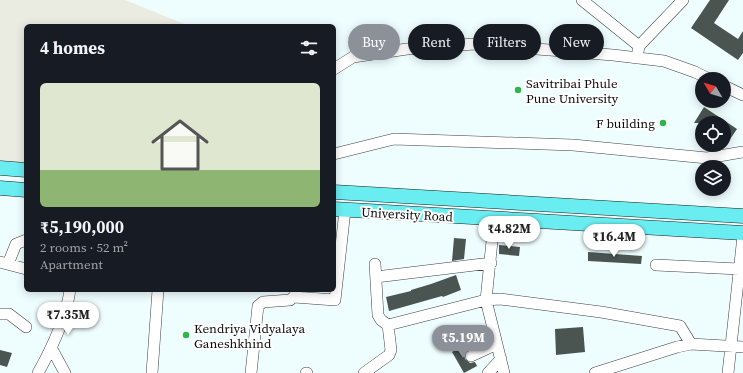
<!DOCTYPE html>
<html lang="en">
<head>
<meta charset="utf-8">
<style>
  body { margin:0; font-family:"Source Serif 4",serif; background:#20242c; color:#f1f3f6; height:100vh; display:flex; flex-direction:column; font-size:15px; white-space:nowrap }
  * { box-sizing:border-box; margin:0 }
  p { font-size:13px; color:#9ea1a6 }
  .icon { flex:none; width:22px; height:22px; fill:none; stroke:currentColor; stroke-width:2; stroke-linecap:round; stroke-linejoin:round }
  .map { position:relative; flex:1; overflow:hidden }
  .panel { position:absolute; left:24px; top:24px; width:312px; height:268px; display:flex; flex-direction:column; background:#171b24; border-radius:6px; box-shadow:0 2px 10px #0003 }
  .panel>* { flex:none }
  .banner { position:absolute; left:348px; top:24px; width:335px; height:36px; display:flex; gap:8px }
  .needle { width:26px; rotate:308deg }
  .tools { position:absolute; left:695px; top:72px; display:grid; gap:8px }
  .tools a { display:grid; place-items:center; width:36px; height:36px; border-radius:50%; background:#171b24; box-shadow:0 2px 10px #0003; font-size:20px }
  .price { position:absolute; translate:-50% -34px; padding:0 9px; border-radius:14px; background:#fff; color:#222; font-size:13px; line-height:26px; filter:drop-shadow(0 1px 2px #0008) }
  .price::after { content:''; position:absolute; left:50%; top:24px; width:12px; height:9px; margin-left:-6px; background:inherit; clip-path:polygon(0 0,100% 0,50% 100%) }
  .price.on { background:#8c9099; color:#fff }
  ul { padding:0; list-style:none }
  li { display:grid; align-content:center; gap:8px; height:212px; padding:0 16px }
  li span { display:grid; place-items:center; height:124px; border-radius:6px; color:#555 }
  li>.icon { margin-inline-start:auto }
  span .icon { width:72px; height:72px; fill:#fffc; stroke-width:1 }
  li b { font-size:17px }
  h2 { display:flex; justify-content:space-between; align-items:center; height:48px; padding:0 16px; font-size:17px }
  .chip { padding:0 14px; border-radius:18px; background:#171b24; box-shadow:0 2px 10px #0003; font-size:14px; line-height:36px }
  .chip.on { background:#8c9099; color:#fff }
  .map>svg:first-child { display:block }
</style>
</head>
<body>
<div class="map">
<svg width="743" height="373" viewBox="0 0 743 373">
  <rect width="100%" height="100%" fill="#eefdfe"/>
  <path fill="#eaebe1" d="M0,0h125l64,26h-163v139l-26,-2z"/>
  <path fill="#4a5551" d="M710,0h19l-15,23 24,16 5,-8v22l-5,7 -47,-32z
    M704,107l33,22 -13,19v-25h-30z
    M454,238l12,1 -2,20 -12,2z
    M499,245l21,2 -1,9 -20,-2z
    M588,252l54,4 -1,8 -53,-3z
    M456,275l5,15 -18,7 -1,-1 -53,15 -3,-14 25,-6v-1l20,-6z
    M583,327l2,25 -29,3 -1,-26z
    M465,345l3,5 -4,5 1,4 5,4 5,-1 2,4 -13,7 -12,-21z
    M0,350l12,3 -5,14 -7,-2z"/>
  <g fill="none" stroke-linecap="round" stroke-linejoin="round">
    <g stroke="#404040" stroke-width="12">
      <path id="minor" d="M582,0l57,46
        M637,58l2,-12 44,-46
        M334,69l19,-12 54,-8 67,-5 139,11 51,6 31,11 14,7
        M724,86l19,9
        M334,154l60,-15 179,6 134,13 36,-6
        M492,241l-6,59 18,73
        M0,262l26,7
        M8,264l8,-20 10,-4
        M656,265l83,4
        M376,277l115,-14
        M294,297l41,3 10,-90
        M0,314h9l17,13
        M388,325l98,-25 14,-1 101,13 79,14 11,18
        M52,349l13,24
        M471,356l26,-12
        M38,373c14,-25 28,-55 32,-83
        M152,373l6,-83
        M251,373l7,-67 5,-4 27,-2 5,-4 1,-5
        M306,373h1
        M364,373l25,-18 2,-5 -3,-25 -7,-5 -3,-5 -3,-51
        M488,373l13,-14
        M595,373l82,-26 14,-3 52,3
        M728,373l15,-137"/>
    </g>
    <g stroke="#1e1e1e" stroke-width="15">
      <path id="major" d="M0,168l26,2
        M0,188l26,2
        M334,192l409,24
        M334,209l409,24"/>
    </g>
    <use href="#minor" stroke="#fff" stroke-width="11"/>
    <use href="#major" stroke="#6aedf1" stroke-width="14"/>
  </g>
  <g fill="#2cb64c" stroke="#fff" stroke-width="1.5">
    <circle cx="518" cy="90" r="4"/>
    <circle cx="663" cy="123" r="4"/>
    <circle cx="186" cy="335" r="4"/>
  </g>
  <g text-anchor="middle" stroke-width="4" stroke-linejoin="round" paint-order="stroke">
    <g font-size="13" fill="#0d0d0d" stroke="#fff" text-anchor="start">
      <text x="526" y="88">Savitribai Phule<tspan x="526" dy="15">Pune University</tspan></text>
      <text x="655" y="128" text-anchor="end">F building</text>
      <text x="194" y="333">Kendriya Vidyalaya<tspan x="194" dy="15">Ganeshkhind</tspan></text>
    </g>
    <g font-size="13" fill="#0d0d0d" stroke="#fff">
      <text transform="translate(407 214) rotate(3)" y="5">University Road</text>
    </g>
  </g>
</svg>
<div class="tools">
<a><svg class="needle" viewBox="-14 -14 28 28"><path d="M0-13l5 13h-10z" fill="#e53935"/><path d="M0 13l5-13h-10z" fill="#9ea1a6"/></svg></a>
<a><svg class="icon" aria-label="locate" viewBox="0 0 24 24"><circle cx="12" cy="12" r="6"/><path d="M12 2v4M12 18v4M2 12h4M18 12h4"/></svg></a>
<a><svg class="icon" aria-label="layers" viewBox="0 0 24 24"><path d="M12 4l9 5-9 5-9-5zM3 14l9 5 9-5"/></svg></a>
</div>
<b class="price" style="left:509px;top:250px">₹4.82M</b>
<b class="price" style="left:614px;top:258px">₹16.4M</b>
<b class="price" style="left:68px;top:336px">₹7.35M</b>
<b class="price on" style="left:463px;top:359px">₹5.19M</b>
<div class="banner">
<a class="chip on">Buy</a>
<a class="chip">Rent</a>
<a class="chip">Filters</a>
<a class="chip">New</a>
</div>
<section class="panel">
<h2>4 homes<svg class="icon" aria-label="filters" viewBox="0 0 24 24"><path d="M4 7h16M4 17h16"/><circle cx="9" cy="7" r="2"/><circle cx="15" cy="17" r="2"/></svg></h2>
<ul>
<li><span style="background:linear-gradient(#dfe7d0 70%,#8fb573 0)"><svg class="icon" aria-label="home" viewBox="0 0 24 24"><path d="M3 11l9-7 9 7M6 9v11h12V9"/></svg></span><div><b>₹5,190,000</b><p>2 rooms · 52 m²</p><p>Apartment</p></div></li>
</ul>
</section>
</div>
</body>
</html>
